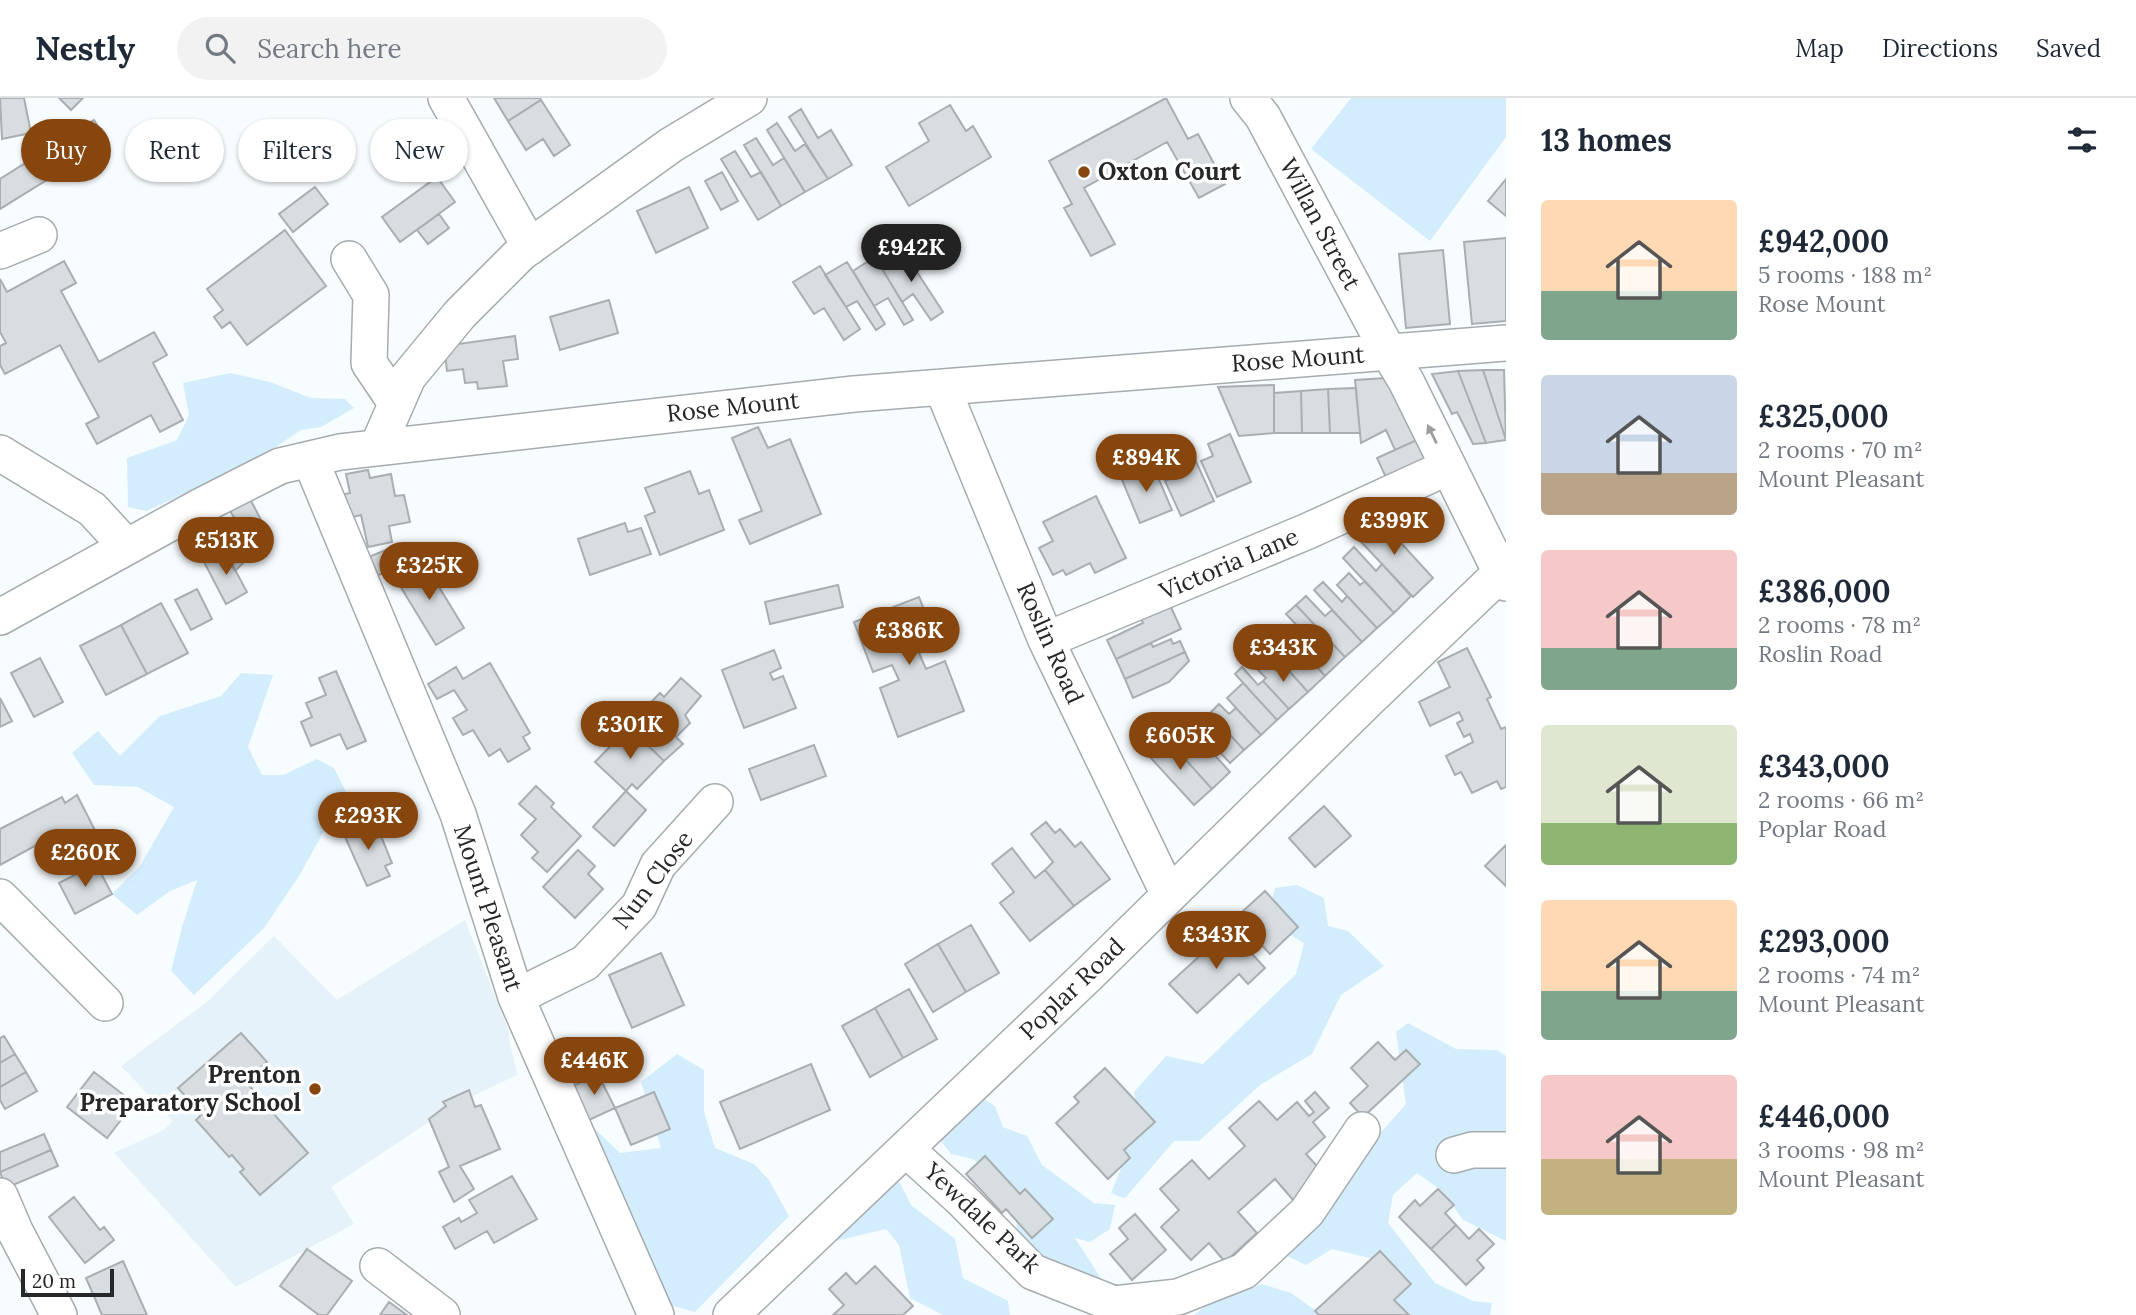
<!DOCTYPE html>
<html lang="en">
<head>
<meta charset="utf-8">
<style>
  body { margin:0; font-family:Lora,serif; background:#f2f2f3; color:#1f2937; height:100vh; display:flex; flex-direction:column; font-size:26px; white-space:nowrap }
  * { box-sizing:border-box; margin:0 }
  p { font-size:23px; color:#747a83 }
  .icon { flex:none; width:38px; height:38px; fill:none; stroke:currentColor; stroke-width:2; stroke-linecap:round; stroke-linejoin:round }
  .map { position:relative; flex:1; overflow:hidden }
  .details { display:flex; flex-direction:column; background:#fff; width:630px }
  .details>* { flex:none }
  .guide { position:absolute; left:21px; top:21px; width:665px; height:63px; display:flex; gap:14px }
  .scale { position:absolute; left:21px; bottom:18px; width:93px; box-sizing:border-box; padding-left:7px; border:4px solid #252728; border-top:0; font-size:19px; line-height:24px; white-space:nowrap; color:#252728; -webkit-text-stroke:5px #fff; paint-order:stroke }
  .price { position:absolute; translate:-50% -60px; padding:0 16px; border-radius:24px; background:#86460e; color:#fff; font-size:23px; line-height:46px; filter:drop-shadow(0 2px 4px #0008) }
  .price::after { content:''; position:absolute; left:50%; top:42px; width:21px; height:16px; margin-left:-10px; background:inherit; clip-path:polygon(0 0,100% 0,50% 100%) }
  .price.selected { background:#222; color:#fff }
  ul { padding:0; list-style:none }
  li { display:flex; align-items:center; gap:21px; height:175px; padding:0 35px }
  li span { display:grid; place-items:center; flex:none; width:196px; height:140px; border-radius:7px; color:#555 }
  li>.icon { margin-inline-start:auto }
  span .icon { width:84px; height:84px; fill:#fffc; stroke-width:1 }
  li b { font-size:30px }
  h2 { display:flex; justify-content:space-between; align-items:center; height:84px; padding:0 35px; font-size:30px }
  .pill { padding:0 24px; border-radius:32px; background:#fff; box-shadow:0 2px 5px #0004; font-size:24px; line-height:63px }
  .pill.selected { background:#86460e; color:#fff }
  header { display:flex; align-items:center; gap:42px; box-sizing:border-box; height:98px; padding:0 35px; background:#fff; border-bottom:2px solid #e0e1e3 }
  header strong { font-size:33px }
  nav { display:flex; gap:38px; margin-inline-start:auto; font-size:24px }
  .search { width:490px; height:63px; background:#f2f2f3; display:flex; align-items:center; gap:18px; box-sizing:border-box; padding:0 24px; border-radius:38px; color:#747a83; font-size:26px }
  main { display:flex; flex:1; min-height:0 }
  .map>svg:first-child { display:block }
</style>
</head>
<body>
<header>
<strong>Nestly</strong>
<div class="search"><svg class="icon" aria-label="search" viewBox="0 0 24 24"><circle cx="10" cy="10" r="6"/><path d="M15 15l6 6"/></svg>Search here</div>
<nav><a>Map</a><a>Directions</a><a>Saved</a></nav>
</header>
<main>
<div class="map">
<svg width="1506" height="1217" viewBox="0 0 1506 1217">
  <rect width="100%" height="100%" fill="#f7fcff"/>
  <path fill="#e5f2f9" d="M465,822l44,112v7l8,36 -61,29 -125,83 23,37 -118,63 -122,-134 50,-23 9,-9 -52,-55 87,-65 66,-65 63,64z"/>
  <path fill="#d4edfd" d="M1351,0h155v39l-76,104 -119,-92z
    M230,275l40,9 41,16 34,1 9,9 -33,19 -20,3 -43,29 -111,52 -19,-4 -1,-49 50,-18 12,-25 -6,-32z
    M241,575l32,2 -25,72 14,28h21l34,-16 17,9 12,24 -47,84 -35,52 -70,67 -23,-24 11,-44 15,-47 -27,11 -33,24 -25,-21 28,-28 34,-59 -36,-20 -44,-2 -22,-32 26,-22 22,25 40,-40 61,-20z
    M1297,787l27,13 4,28 20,5 36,35 -43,29 -29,59 -52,31 -61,56h-25l-48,56 -3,1 -12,-5 9,-22 6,-33 11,-27 -3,-19 32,-36 37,8 93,-90 8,-31 -38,-22 9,-33z
    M1408,925l48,26 41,1 9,6v185l-43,-21 -21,-29 -25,-18 -24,22 -5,28 47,60 38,18 19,2 -2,12h-93l-6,-52 -59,-14 -26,16 -23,-11 47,-64 76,-86 -10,-72z
    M677,956l27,16v42l11,36 39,16 15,16 20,36 -94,96 -36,-10 -65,-150 1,-23 25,24 41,-5 -20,-66z
    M974,995l21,13 8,21 24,9 15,29 52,38 21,2 -5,24 -20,13 -15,-4 29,45 -16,11 -72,-51 1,-47 -44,-37 -22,-5 -14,-18z
    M860,1081l40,4 11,22 44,34 8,39 45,23 2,14h-67l-33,-17 -11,-53 -13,-16 -54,13z
    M1262,1186l29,9 31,22h-128l17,-13z"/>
  <path fill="#d7dde0" stroke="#a9aeb1" stroke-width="2" d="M0,0h24l7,35 -29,6z
    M59,0h24l-12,12z
    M494,0h46l1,2 -33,21z
    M1166,0l22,41 10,-5 27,50 -26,14 -32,-56 -83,46 31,56 -24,12 -27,-48 8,-4 -23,-43z
    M541,2l29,45 -16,11 -11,-17 -17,11 -18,-29z
    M950,7l16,26 7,-5 18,31 -82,49 -23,-39 43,-26 -10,-18z
    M801,11l17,29 13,-8 21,35 -24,14 -39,-62z
    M94,22l14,22 -108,67v-30z
    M777,25l18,28 10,-7 23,35 -23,13 -38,-62z
    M756,40l17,27 11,-7 21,34 -24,14 -37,-61z
    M735,53l16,26 10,-5 20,34 -23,14 -37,-61z
    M722,74l16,29 -17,9 -16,-29z
    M437,79l18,25 -55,40 -18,-25z
    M1506,81v37l-18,-15z
    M315,89l13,17 -35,28 -14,-18z
    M689,89l19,41 -52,25 -19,-42z
    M439,116l10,14 -21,16 -11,-14z
    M285,132l41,56 -79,59 -17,-23 -8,6 -8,-11 9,-7 -16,-21z
    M1506,140v83l-34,3 -8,-82z
    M1443,152l7,74 -44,4 -7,-74z
    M904,154l39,60 -12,8 -18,-26 -11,8 -21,-35z
    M875,159l38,63 -9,5 -16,-27 -14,8 -21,-35z
    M64,163l12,22 -15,8 38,71 55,-30 13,23 -14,8 30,57 -23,12 -9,-17 -54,29 -11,-20 13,-7 -39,-72 -55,29 -5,-9v-19l6,-3 -6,-11v-53l7,13z
    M847,164l38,62 -9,6 -19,-29 -11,6 -21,-32z
    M820,168l40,63 -16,11 -20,-32 -10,6 -21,-32z
    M609,202l9,33 -58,17 -10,-33z
    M515,238l3,23 -15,2 4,25 -29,3 -1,-7 -12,1 -2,-14 -16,2 -3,-25z
    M1483,272l23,70 -20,3 -28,-72z
    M1483,272h21l2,70z
    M1458,273l28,72 -13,1 -16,-32 -5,2 -20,-40z
    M1386,280l33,61 -24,11 -9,-20 -25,13 -1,-10 -5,-53z
    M1274,287v48l-35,3 -21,-49z
    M1356,290l4,45h-30l-2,-44z
    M1328,291l2,44h-28l-1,-42z
    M1301,293l1,42h-28v-40z
    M758,329l10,21 22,-9 31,75 -71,30 -11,-24 23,-9 -30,-73z
    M1230,336l21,48 -34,15 -16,-36 12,-5 -5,-12z
    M1419,341l13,28 -42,19 -13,-28z
    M1193,357l21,46 -33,15 -16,-35 11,-5 -5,-11z
    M1143,368l5,12 9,-3 15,35 -32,13 -20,-48z
    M368,372l2,8 21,-4 4,22 9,-1 6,27 -21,4 3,16 -24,5 -7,-32 -21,5 -4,-24 14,-3 -4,-19z
    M690,373l9,23 10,-4 15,40 -64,25 -15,-39 10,-4 -10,-24z
    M248,397l22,42 -35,34 -24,-40 24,-12 -8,-13z
    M1096,398l30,62 -31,15 -5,-10 -24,12 -3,-5 -10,5 -14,-27 14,-7 -10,-19z
    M1380,422l53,58 -20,19 -63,-67 5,-4 9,8z
    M625,425l3,9 13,-4 10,26 -61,21 -12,-36z
    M395,448l8,18 -31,14 -8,-19z
    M1354,449l22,24 6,-7 29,32 -17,17 -51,-55z
    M225,453l22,41 -21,12 -22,-42z
    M422,461l42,69 -28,17 -42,-69z
    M1349,475l11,12 5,-4 29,32 -17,15 -40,-43z
    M1323,484l19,20 5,-6 30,32 -15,14 -48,-52z
    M838,487l5,22 -73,17 -5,-22z
    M197,491l15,30 -21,11 -16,-30z
    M1306,498l19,20 7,-6 30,32 -17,15 -49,-52z
    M919,499l19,48 -19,8 7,16 19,-8 19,50 -66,26 -18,-49 19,-8 -7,-15 -19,7 -19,-50z
    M161,505l27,50 -41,21 -26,-49z
    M1169,505l12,26 -65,30 -9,-19 36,-17 -3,-6z
    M1296,507l49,52 -20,19 -29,-32 10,-9 -20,-21z
    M121,527l26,49 -41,21 -26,-49z
    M1269,528l21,23 6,-5 29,32 -17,16 -51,-56z
    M1171,541l2,5 7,-3 5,11 -60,27 -9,-20 35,-16 2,4z
    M1467,550l24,49 -4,2 14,30 5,-2v60l-5,2 -4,-8 -25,12 -11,-21 -6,3 -9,-19 27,-14 -3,-8 -6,3 -7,-14 6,-3 -4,-8 -29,14 -11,-24 31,-15 -12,-25z
    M774,552l7,18 -11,5 3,7 10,-4 13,32 -52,20 -22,-58z
    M1185,554l4,9 -20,21 -36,16 -8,-19z
    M40,560l23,44 -29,15 -23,-44z
    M1266,562l9,10 7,-7 26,29 -19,17 -26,-28 3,-3 -9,-9z
    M490,565l40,70 -7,4 7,12 -22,13 -8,-13 -11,7 -16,-26 -10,5 -10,-17 14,-8 -13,-20 -17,9 -9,-15 28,-17 7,12z
    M1242,569l16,18 5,-4 26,28 -12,11 -42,-46z
    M336,573l30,70 -19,8 -7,-15 -29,12 -10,-24 11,-5 -6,-14 20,-8 -7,-17z
    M681,580l20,18 -16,19 5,8 -14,14 7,7 -19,17 -36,-35 32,-33 4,4z
    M1243,585l34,37 -16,15 -34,-37z
    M0,600l12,23 -12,6z
    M1219,606l10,10 7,-6 25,27 -17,15 -34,-37z
    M1204,620l10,11 6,-5 24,26 -14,13 -35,-37z
    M629,629l35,34 -27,28 -5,-5 -6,7 -31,-29z
    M1189,629l41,45 -18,17 -45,-50 9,-7 4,4z
    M1167,641l45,50 -18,16 -45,-49z
    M814,647l12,31 -65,24 -12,-31z
    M536,688l18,17 -3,4 30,29 -34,36 -15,-14 6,-6 -17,-17 15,-16 -17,-15z
    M626,693l20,19 -32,36 -21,-19z
    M77,697l26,51 -34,19 -18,-28 -51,28v-36l62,-32 3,6z
    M1324,708l27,30 -36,31 -26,-29z
    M365,720l9,21 7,-3 11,27 -7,3 5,10 -23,10 -26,-58z
    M1046,724l9,11 5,-4 15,18 6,-5 29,37 -36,27 -29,-36 8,-8 -22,-28z
    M1506,747v41l-21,-20z
    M1012,750l23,30 10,-8 29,36 -44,35 -30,-38 14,-11 -22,-28z
    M578,752l17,16 -7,8 15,15 -28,29 -32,-31z
    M96,766l16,30 -37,20 -16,-31z
    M1265,793l33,36 -28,27 -13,-14 -6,6 -21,-23z
    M971,827l28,48 -33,19 -28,-48z
    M1229,831l36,39 -17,16 -9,-10 -42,39 -28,-29z
    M938,846l28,48 -33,20 -28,-48z
    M661,855l23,52 -52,23 -23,-53z
    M909,891l28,50 -34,19 -28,-50z
    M875,910l28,50 -33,19 -28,-51z
    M241,935l26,29 -22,19 63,72 -48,42 -20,-23 4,-3 -12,-14 -3,2 -33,-37 6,-6 -24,-26z
    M4,938l11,18 -15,9v-25z
    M1378,944l17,18 11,-10 14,14 -57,53 -13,-14 18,-17 -17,-18z
    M15,956l11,18 -26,15v-24z
    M811,966l19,46 -90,39 -20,-47z
    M1105,970l50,54 -31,28 6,8 -22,21 -52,-56 23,-21 -5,-5z
    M26,974l11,19 -32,18 -5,-9v-13z
    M94,974l40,31 -27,35 -40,-31z
    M598,976l17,34 -26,12 -16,-34z
    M469,992l6,17 6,-2 19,44 -40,17 14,23 -20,13 -15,-30 10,-5 -20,-48 17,-13 -3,-4z
    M654,994l16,37 -39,16 -16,-37z
    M1315,994l14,16 -16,14 12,15 -19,17 18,20 -30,27 -19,-22 -37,33 19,21 -32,29 -16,-19 -18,17 -30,-33 18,-17 -19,-21 32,-29 17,19 36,-33 -16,-18 30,-27 18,19 20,-18 12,14 5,-4 -9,-11z
    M44,1036l7,16 -51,22v-20z
    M51,1052l7,16 -52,22 -6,-16z
    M985,1058l35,38 5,-5 28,30 -21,19 -26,-29 -4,4 -36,-39z
    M512,1078l25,43 -43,24 -7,-12 -32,18 -12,-22 16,-9 2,4 16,-9 -8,-13z
    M1438,1091l16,16 -9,8 11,12 -25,24 -32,-32 16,-17 5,6z
    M74,1099l26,33 4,-3 10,13 -29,23 -36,-46z
    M1135,1116l31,36 -34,30 -22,-26 18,-15 -9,-11z
    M1456,1127l13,14 10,-10 15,15 -17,16 7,8 -18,17 -35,-36z
    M307,1151l45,32 -25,34h-8l-39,-29z
    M1380,1153l31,33 -17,16 15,15h-90l-4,-4z
    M123,1163l24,54h-45l-16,-37z
    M875,1168l38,40 -10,9h-70l11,-10 -15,-16 17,-16 10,11z
    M389,1204l18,13h-27z"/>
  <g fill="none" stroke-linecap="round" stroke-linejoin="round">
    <g stroke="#a6abae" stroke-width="38">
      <path id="minor" d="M446,0l84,149
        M1248,0l15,19 126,236 17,28 100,202
        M0,153l39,-16
        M349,161l22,36 -2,68 27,40
        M942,289l104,253 123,255
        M377,350l31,-71 52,-63 61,-61 150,-108 78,-47
        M0,355l92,56 35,38
        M310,361l148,355 58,183 140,318
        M0,519l201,-111 79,-40 60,-14 514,-58 652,-51
        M1046,542l262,-109 140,-64
        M0,799l105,106
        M516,899l69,-34 54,-57 19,-41 57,-63
        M906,1051l55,50 72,73 81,32 64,-7 66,-26 63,-59 55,-82
        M1454,1057l18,-5h34
        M0,1098l15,35 44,84
        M378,1168l64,49
        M731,1217l356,-339 282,-277 132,-126 5,-1"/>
    </g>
    <use href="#minor" stroke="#fff" stroke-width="35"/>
  </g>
  <defs><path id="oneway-solid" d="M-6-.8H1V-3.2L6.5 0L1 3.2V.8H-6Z" transform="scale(1.75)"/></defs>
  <use fill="#9d9e9e" href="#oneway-solid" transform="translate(1432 336) rotate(-116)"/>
  <g fill="#86460e" stroke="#fff" stroke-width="2.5">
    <circle cx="1084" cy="74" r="7"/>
    <circle cx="315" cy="991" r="7"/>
  </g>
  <g text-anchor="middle" stroke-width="7" stroke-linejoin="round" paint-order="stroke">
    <g font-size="24" font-weight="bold" fill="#252728" stroke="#fff" text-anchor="start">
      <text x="1098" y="82">Oxton Court</text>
      <text x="301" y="985" text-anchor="end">Prenton<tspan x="301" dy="28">Preparatory School</tspan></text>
    </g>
    <g font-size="24" fill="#252728" stroke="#fff">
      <text transform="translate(1320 126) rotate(62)" y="8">Willan Street</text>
      <text transform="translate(1298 261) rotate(-4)" y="8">Rose Mount</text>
      <text transform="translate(733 309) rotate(-6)" y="8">Rose Mount</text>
      <text transform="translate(1229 466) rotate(-23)" y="8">Victoria Lane</text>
      <text transform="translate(1050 545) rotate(66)" y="8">Roslin Road</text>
      <text transform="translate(653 782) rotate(-53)" y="8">Nun Close</text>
      <text transform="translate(488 810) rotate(72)" y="8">Mount Pleasant</text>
      <text transform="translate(1072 891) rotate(-44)" y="8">Poplar Road</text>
      <text transform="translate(982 1120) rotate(43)" y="8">Yewdale Park</text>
    </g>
  </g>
</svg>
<div class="scale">20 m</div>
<b class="price selected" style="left:911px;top:186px">£942K</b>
<b class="price" style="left:1146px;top:396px">£894K</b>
<b class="price" style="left:1394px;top:459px">£399K</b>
<b class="price" style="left:226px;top:479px">£513K</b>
<b class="price" style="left:429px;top:504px">£325K</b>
<b class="price" style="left:909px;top:569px">£386K</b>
<b class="price" style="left:1283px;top:586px">£343K</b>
<b class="price" style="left:630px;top:663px">£301K</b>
<b class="price" style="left:1180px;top:674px">£605K</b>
<b class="price" style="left:368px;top:754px">£293K</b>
<b class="price" style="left:85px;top:791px">£260K</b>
<b class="price" style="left:1216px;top:873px">£343K</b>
<b class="price" style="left:594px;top:999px">£446K</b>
<div class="guide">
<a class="pill selected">Buy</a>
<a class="pill">Rent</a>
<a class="pill">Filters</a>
<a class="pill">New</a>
</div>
</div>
<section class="details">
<h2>13 homes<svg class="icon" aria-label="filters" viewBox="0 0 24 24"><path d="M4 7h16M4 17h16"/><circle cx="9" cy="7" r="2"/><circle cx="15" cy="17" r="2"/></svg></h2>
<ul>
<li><span style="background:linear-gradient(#ffd9b3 65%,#7fa58c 0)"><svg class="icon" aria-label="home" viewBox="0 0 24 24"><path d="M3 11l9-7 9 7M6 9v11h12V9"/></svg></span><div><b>£942,000</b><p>5 rooms · 188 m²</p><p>Rose Mount</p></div></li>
<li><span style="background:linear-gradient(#c9d6e8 70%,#b9a48a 0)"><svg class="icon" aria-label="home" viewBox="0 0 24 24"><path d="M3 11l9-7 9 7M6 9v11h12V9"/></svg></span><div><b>£325,000</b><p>2 rooms · 70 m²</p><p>Mount Pleasant</p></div></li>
<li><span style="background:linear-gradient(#f6c9c9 70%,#7fa58c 0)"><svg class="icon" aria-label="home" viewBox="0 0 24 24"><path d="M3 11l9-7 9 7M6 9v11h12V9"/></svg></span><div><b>£386,000</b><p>2 rooms · 78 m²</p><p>Roslin Road</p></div></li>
<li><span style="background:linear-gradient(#dfe7d0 70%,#8fb573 0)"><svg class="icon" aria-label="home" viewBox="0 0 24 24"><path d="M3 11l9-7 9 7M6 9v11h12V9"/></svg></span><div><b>£343,000</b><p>2 rooms · 66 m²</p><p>Poplar Road</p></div></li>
<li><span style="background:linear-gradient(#ffd9b3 65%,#7fa58c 0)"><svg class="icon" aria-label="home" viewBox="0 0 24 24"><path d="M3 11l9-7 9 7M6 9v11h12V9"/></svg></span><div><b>£293,000</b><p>2 rooms · 74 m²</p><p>Mount Pleasant</p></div></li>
<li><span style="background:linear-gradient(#f6c9c9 60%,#c2b280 0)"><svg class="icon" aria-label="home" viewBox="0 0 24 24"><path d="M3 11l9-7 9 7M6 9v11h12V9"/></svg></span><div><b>£446,000</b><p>3 rooms · 98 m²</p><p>Mount Pleasant</p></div></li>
</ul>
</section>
</main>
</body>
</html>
